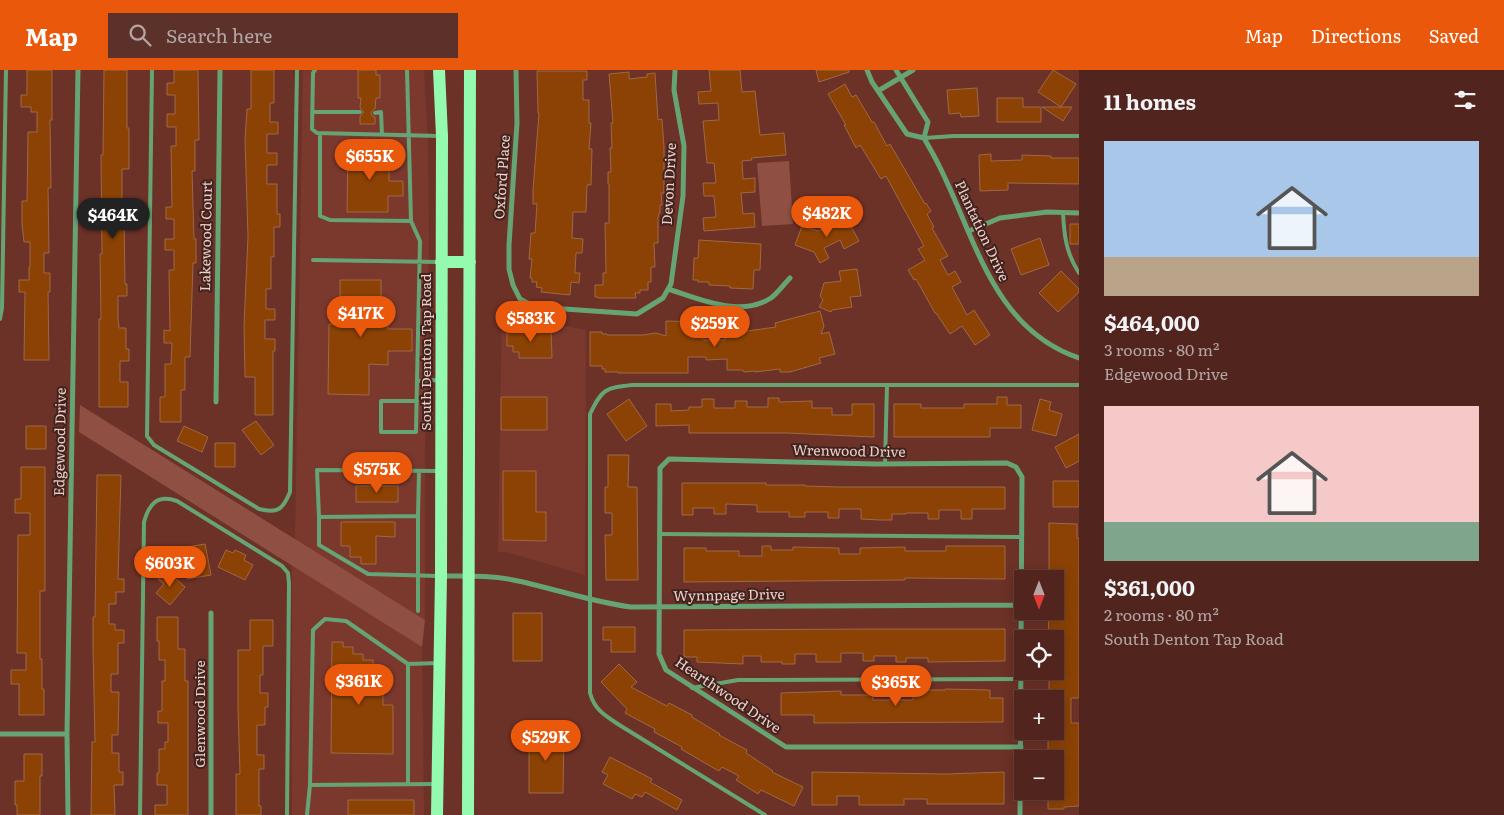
<!DOCTYPE html>
<html lang="en">
<head>
<meta charset="utf-8">
<style>
  body { margin:0; font-family:Literata,serif; background:#5b312a; color:#f1f3f6; height:100vh; display:flex; flex-direction:column; font-size:19px; white-space:nowrap }
  * { box-sizing:border-box; margin:0 }
  p { font-size:16px; color:#b4a5a4 }
  .icon { flex:none; width:28px; height:28px; fill:none; stroke:currentColor; stroke-width:2; stroke-linecap:round; stroke-linejoin:round }
  .map { position:relative; flex:1; overflow:hidden }
  .panel { display:flex; flex-direction:column; background:#51251d; width:425px }
  .panel>* { flex:none }
  .needle { width:32px; rotate:180deg }
  .tools { position:absolute; left:1014px; top:500px; display:grid; gap:10px }
  .tools a { display:grid; place-items:center; width:50px; height:50px; border-radius:0px; background:#51251d; box-shadow:0 2px 12px #0003,0 0 0 1px #67423b; font-size:25px }
  .price { position:absolute; translate:-50% -42px; padding:0 11px; border-radius:18px; background:#ea580c; color:#fff; font-size:16px; line-height:32px; filter:drop-shadow(0 1px 2px #0008) }
  .price::after { content:''; position:absolute; left:50%; top:30px; width:15px; height:11px; margin-left:-8px; background:inherit; clip-path:polygon(0 0,100% 0,50% 100%) }
  .price.on { background:#222; color:#fff }
  ul { padding:0; list-style:none }
  li { display:grid; align-content:center; gap:10px; height:265px; padding:0 25px }
  li span { display:grid; place-items:center; height:155px; border-radius:0px; color:#555 }
  li>.icon { margin-inline-start:auto }
  span .icon { width:90px; height:90px; fill:#fffc; stroke-width:1 }
  li b { font-size:21px }
  h2 { display:flex; justify-content:space-between; align-items:center; height:60px; padding:0 25px; font-size:21px }
  header { display:flex; align-items:center; gap:30px; box-sizing:border-box; height:70px; padding:0 25px; background:#ea580c; color:#fff }
  header strong { font-size:24px }
  nav { display:flex; gap:28px; margin-inline-start:auto; font-size:18px }
  .search { width:350px; height:45px; background:#5b312a; display:flex; align-items:center; gap:12px; box-sizing:border-box; padding:0 18px; border-radius:0px; color:#b4a5a4; font-size:19px }
  main { display:flex; flex:1; min-height:0 }
  .map>svg:first-child { display:block }
</style>
</head>
<body>
<header>
<strong>Map</strong>
<div class="search"><svg class="icon" aria-label="search" viewBox="0 0 24 24"><circle cx="10" cy="10" r="6"/><path d="M15 15l6 6"/></svg>Search here</div>
<nav><a>Map</a><a>Directions</a><a>Saved</a></nav>
</header>
<main>
<div class="map">
<svg width="1079" height="745" viewBox="0 0 1079 745">
  <rect width="100%" height="100%" fill="#6c3127"/>
  <path fill="#7b392e" d="M303,0h121l4,73 1,95 -4,222v160l-130,-80z
    M502,236l14,11 70,13 -1,245 -79,-23h-8z
    M292,495l130,82 2,168h-132z"/>
  <path fill="#8f4f43" d="M789,91l4,63 -31,2 -5,-63z
    M80,335l345,215 -3,27 -343,-215z"/>
  <path fill="#8c4204" stroke="#9f6847" d="M27,0h25v50h-2l1,68h-3l1,65h-5v20h6v19h-2l1,68h-25l1,-68h-6v-12h10v-13h1v-25h-6l-2,-18v-23h5l1,-69h9v-20h-6v-5h-10v-12h6z
    M104,0h23v58h2v41h-7v33h9v12h-7l1,70h2v12h-9v23l1,9h7v21h3v12h-9v21h8v25h-29v-88h2l-1,-65h2l-1,-99h2z
    M174,0h24l1,70h-4v31h-3l2,68h2v24h-3l-3,94h-5v33h-4v32h-21v-25h5v-33h6l1,-21h-8v-13l6,1 -1,-61h5v-20h-9v-11h9v-20h-8v-12h6l-1,-61h5v-19h-9v-13h8v-19h-8v-12h7z
    M251,0h23v33h-4v19h8v12h-11v19h10v12h-10v19h10v30h3v13h-6v30h-3v32h-5v20h9v11h-10v19h10v12h-2v64h-18v-38h-10l-1,-51 4,-90 -3,-96 2,-31h4z
    M358,0h18v5h4v23h-4l-1,11 -4,3 1,4 3,1v7h-15v-8l4,-4 -4,-4 1,-10h-3z
    M709,0h31l2,22 13,-1 5,44 24,-2 2,22 -35,3 1,2 -10,1 1,18 12,-1v14l-14,1 2,21 11,-1 1,14 -51,4 -1,-13 13,-1 -2,-21h-10l-1,-13h13l-2,-20h-7l-4,-42 16,-1 -1,-17 -19,1 -1,-12 13,-1z
    M816,0h33v2l-30,10z
    M1053,0l23,14 -15,23 -23,-15z
    M537,1h50v9h-4v20h6v23h2l-2,26h3l-1,36h-4l-1,27h-13l-1,26 11,1 -1,14h-6l-1,20h5l-1,10 -8,-1 -1,13 -29,-3 1,-4 -6,-1 1,-5h-5v-4h-2l2,-19h-3l2,-26h4l2,-29h-4v-14l6,-77h-1z
    M629,2v7l18,-2v-3l8,-1 3,47 4,-1 2,28v46h-3l1,12h-2v8h-1l-1,5v25h-4l1,24h-4v15h-3v8h-8v3h-5l1,5h-38v-1h-3v-12h8v-12h3l-1,-50h4v-39h-1v-12h3l-1,-24h2l-1,-25h2l-4,-49z
    M845,14l7,13 4,-2 16,27h2l13,24 3,-2 35,60 1,-1 5,8 -4,3 7,13 -2,1 16,28 -8,4 8,15 7,-4 6,11 -9,5 15,28 7,-5 16,25 -15,10 -13,-19 -12,8 -14,-21h-1l-19,-34 -2,1 -6,-10 17,-10 -7,-11 6,-3 -38,-70 -5,3 -21,-34 -4,3 -12,-23h2l-18,-31z
    M977,18l2,28 -18,1 -1,-4 -11,1 -2,-24z
    M997,28h26v9h18v15h-44z
    M1042,37h30l-9,14z
    M348,78h41v33h14v15h-15v16h-41z
    M991,84v7l31,-1v-5l29,1v2h28v26l-71,-1v7l-28,1 -1,-36z
    M846,147l13,24 -15,8 -4,-9 -16,8 5,10 -9,5 -6,-11 -19,-7 7,-19 16,5z
    M1070,154h9v20h-9z
    M1040,168l9,27 -28,10 -10,-26z
    M699,170l62,4 -1,26h-6l-1,19 -23,-1v-2l-21,-1v-3h-11v-2h-5l1,-22h4z
    M857,199l4,27 -11,1 2,10 -20,3 -1,2 -12,-5 4,-7 -3,-4 4,-13 17,-2 -2,-10z
    M1061,201l18,18v3l-21,20 -19,-19z
    M340,210h41v35h7v14h24v22h-24v14l-19,-1v31l-41,-1 1,-70h11z
    M820,241l4,15 -3,8 8,-2 6,22 -16,4 2,5 -31,9h-10v-3l-25,3v-1l-11,1 -1,-2h-16v-11l-21,1v-3h-18v16h-70v-1h-13v-3h-3v-3h-12v-34h12v2h5v1h36l13,-2 10,3v-15l38,1v18h21v-8h15l36,-5 -1,-4z
    M551,258l1,30h-33v-6h-6v-6h-6v-16z
    M501,327h46v33h-46z
    M997,327h10v8h14v23h-31v9h-96v-33h27v4h43v-4h33z
    M768,328h11v4l33,-1v7h20v7h20v-11h22v33l-87,-4h-98v-8l-33,1v-22h15v7l18,-1v-3h13v-8h12v9h21v-7h12v6h21z
    M629,329l18,27 -21,15 -19,-27z
    M1040,329l11,3 -2,8 13,4 -6,22 -24,-6z
    M256,351l18,24 -13,10 -19,-25z
    M26,356h20v23h-20z
    M184,356l24,11 -6,15 -25,-11z
    M1079,364v27l-13,7 -11,-21z
    M215,373h20v24h-20z
    M608,385h21l-1,32h9l1,93h-32l-1,-45h7v-22h-7v-26h3z
    M21,397h24v124h-5v68h2v30h2v26h-25v-31h-8v-14h15v-17h-9l1,-118h12v-22h-15v-14h6z
    M503,401h33v41h10v29l-43,-1z
    M97,405h24l-3,104h6v13h-8v12h-7v20h6v6h9v13h-6v31h-7v18h8l-1,43h-6v18h7v19h4v13h-9l1,30h-24l1,-73h3l-2,-94v-31h2z
    M1053,411h26v26h-26z
    M682,413h84v2h39v1l34,1h166v22h-33v10h-11v-9h-22v9h-11v-6h-22v1h-14v6h-12l-19,-1v-10h-22v9h-11v-6h-23v5h-16v-5h-32v-7l-31,-1v10h-12v-6h-21v7h-11z
    M356,416h42v16h-42z
    M341,452h54v15l-19,-1v28h-15v-7h-11v-11h-9z
    M1049,453l28,1v14h2v160h-8v25h8v83l-15,1v2h-16v-18h7v-32h-7v-28h7v-33h-6v-27h6v-32h-7l1,-28h6v-32h-6z
    M205,474l6,31 -24,4 -5,-23 6,-1 -1,-8z
    M762,476h9v4h22v-3l46,1v6h21v-6l45,-1v4h41v-5h59v33l-100,-1v2l-221,2v-34h22v3h33v5h23z
    M226,480l7,3 2,-3 11,5 -2,5 9,5 -8,15 -27,-13z
    M166,500l19,17 -15,18 -14,-12 8,-9 -6,-5z
    M513,543h29v48h-29z
    M157,547h21v32h7v32h3v134h-33v-10h12v-20h-10v-12h2v-24h6v-7h3v-19h-10v-12h4v-30h3v-21h-6v-19h-2z
    M250,550h23v26h-10v29h-3v18h8v14h-3v18h-8v30h7v14h-5v37h2v9h-25v-41h4l-2,-67v-57h12z
    M603,557h32v25h-24v-12h-8z
    M881,559h124v32l-77,1v-4h-22v4h-10v-6h-22v5h-11v-8h-22v9h-25v-8h-21v10h-13v-2h-21v-6h-18v8l-46,-2v-5h-13v-27z
    M332,572h11v5h10v7h10v6h10v7h10v38h10v49l-62,-1z
    M619,594l18,18 -6,5 36,19 2,-3 23,12v2l28,17 -1,1 28,15 -1,3 27,18 -1,1 31,15 -9,19 -33,-16 -3,4 -22,-14 3,-4 -17,-9 -3,4 -9,-5 -29,-17 1,-2 -28,-15 1,-3 -30,-16 2,-4 -26,-27z
    M945,619l45,1v8h13v24l-189,1v-8h-33v-22l60,-2v4h32v5h40v-10h32z
    M529,662h35l-1,61h-34z
    M24,684h18v22h-2v39h-23v-10h-2v-24h9z
    M610,687l42,22 -2,3 32,18 -5,10 -32,-18 -3,5 -7,-3 -3,5 -29,-15 5,-9 -6,-3z
    M812,702l134,2 58,-2v32h-77v-5h-23v6h-45v-9h-22v9h-25z
    M348,730h66v15h-66z"/>
  <g fill="none" stroke-linecap="round" stroke-linejoin="round">
    <path stroke="#66a476" stroke-width="4" d="M152,0l-5,366 7,9 105,64c19,5 24,0 31,-17l7,-422
      M315,0l-2,3 -1,56 5,4 122,3
      M407,0l4,151 9,20 -3,140 22,-1
      M312,42h48
      M375,43l6,-1 1,23
      M320,64v82l10,4 81,1
      M924,68l30,-2h125
      M1063,142c1,23 3,41 16,61
      M313,190l126,2
      M0,249l2,-11 4,-238
      M417,331h-36v31h35l1,-51
      M885,394l2,-79
      M418,446l1,-45
      M319,447v28l49,29 70,2
      M659,464l363,3
      M418,541v-95l-99,1 -2,-47 121,1
      M692,618l46,-8 283,-1
      M408,714v-120l30,-1
      M310,715l3,-155 12,-11 21,2 62,43
      M140,745l4,-293c5,-18 13,-28 33,-21l105,65 6,7 1,10 -2,232
      M307,745l3,-30 125,-1
      M765,745l-144,-89c-15,-10 -26,-15 -31,-33v-279c12,-25 15,-26 42,-29h447"/>
    <path stroke="#66a476" stroke-width="5" d="M516,0l1,53 -8,122v24l4,16 7,14 15,8 102,7 26,-16 8,-14 12,-88 1,-50 -10,-56 1,-20
      M867,0l5,12 35,52 17,4 9,16c41,74 55,173 146,204
      M896,0l32,52 -4,16
      M878,21l35,-21
      M969,161l31,-13 47,-6 32,1
      M668,219c32,10 72,29 103,9 7,-5 13,-14 19,-20
      M216,332l4,-332
      M441,506c25,0 52,-1 77,5 38,8 74,21 113,26l390,-2
      M211,543v202
      M0,664h67
      M68,745l-1,-81 11,-664
      M1020,745l2,-338 -6,-10 -9,-4 -131,1 -207,-5 -9,9 -1,186 7,16 120,77h235"/>
    <path stroke="#93faaf" stroke-width="12" d="M441,192h29
      M437,745l4,-239 1,-440 -3,-66
      M468,745l2,-745"/>
  </g>
  <g text-anchor="middle" stroke-width="4" stroke-linejoin="round" paint-order="stroke">
    <g font-size="14" fill="#f3cec7" stroke="#3e231e">
      <text transform="translate(502 107) rotate(-86)" y="5">Oxford Place</text>
      <text transform="translate(669 114) rotate(-87)" y="5">Devon Drive</text>
      <text transform="translate(982 161) rotate(65)" y="5">Plantation Drive</text>
      <text transform="translate(206 166) rotate(-89)" y="5">Lakewood Court</text>
      <text transform="translate(426 282) rotate(-90)" y="5">South Denton Tap Road</text>
      <text transform="translate(60 372) rotate(-89)" y="5">Edgewood Drive</text>
      <text transform="translate(849 381) rotate(1)" y="5">Wrenwood Drive</text>
      <text transform="translate(729 525) rotate(-1)" y="5">Wynnpage Drive</text>
      <text transform="translate(728 625) rotate(34)" y="5">Hearthwood Drive</text>
      <text transform="translate(200 644) rotate(-90)" y="5">Glenwood Drive</text>
    </g>
  </g>
</svg>
<div class="tools">
<a><svg class="needle" viewBox="-14 -14 28 28"><path d="M0-13l5 13h-10z" fill="#e53935"/><path d="M0 13l5-13h-10z" fill="#b4a5a4"/></svg></a>
<a><svg class="icon" aria-label="locate" viewBox="0 0 24 24"><circle cx="12" cy="12" r="6"/><path d="M12 2v4M12 18v4M2 12h4M18 12h4"/></svg></a>
<a>+</a>
<a>−</a>
</div>
<b class="price" style="left:370px;top:111px">$655K</b>
<b class="price" style="left:827px;top:168px">$482K</b>
<b class="price on" style="left:113px;top:170px">$464K</b>
<b class="price" style="left:361px;top:268px">$417K</b>
<b class="price" style="left:531px;top:273px">$583K</b>
<b class="price" style="left:715px;top:278px">$259K</b>
<b class="price" style="left:377px;top:424px">$575K</b>
<b class="price" style="left:170px;top:518px">$603K</b>
<b class="price" style="left:359px;top:636px">$361K</b>
<b class="price" style="left:896px;top:637px">$365K</b>
<b class="price" style="left:546px;top:692px">$529K</b>
</div>
<section class="panel">
<h2>11 homes<svg class="icon" aria-label="filters" viewBox="0 0 24 24"><path d="M4 7h16M4 17h16"/><circle cx="9" cy="7" r="2"/><circle cx="15" cy="17" r="2"/></svg></h2>
<ul>
<li><span style="background:linear-gradient(#a9c7e8 75%,#b9a48a 0)"><svg class="icon" aria-label="home" viewBox="0 0 24 24"><path d="M3 11l9-7 9 7M6 9v11h12V9"/></svg></span><div><b>$464,000</b><p>3 rooms · 80 m²</p><p>Edgewood Drive</p></div></li>
<li><span style="background:linear-gradient(#f6c9c9 75%,#7fa58c 0)"><svg class="icon" aria-label="home" viewBox="0 0 24 24"><path d="M3 11l9-7 9 7M6 9v11h12V9"/></svg></span><div><b>$361,000</b><p>2 rooms · 80 m²</p><p>South Denton Tap Road</p></div></li>
</ul>
</section>
</main>
</body>
</html>
